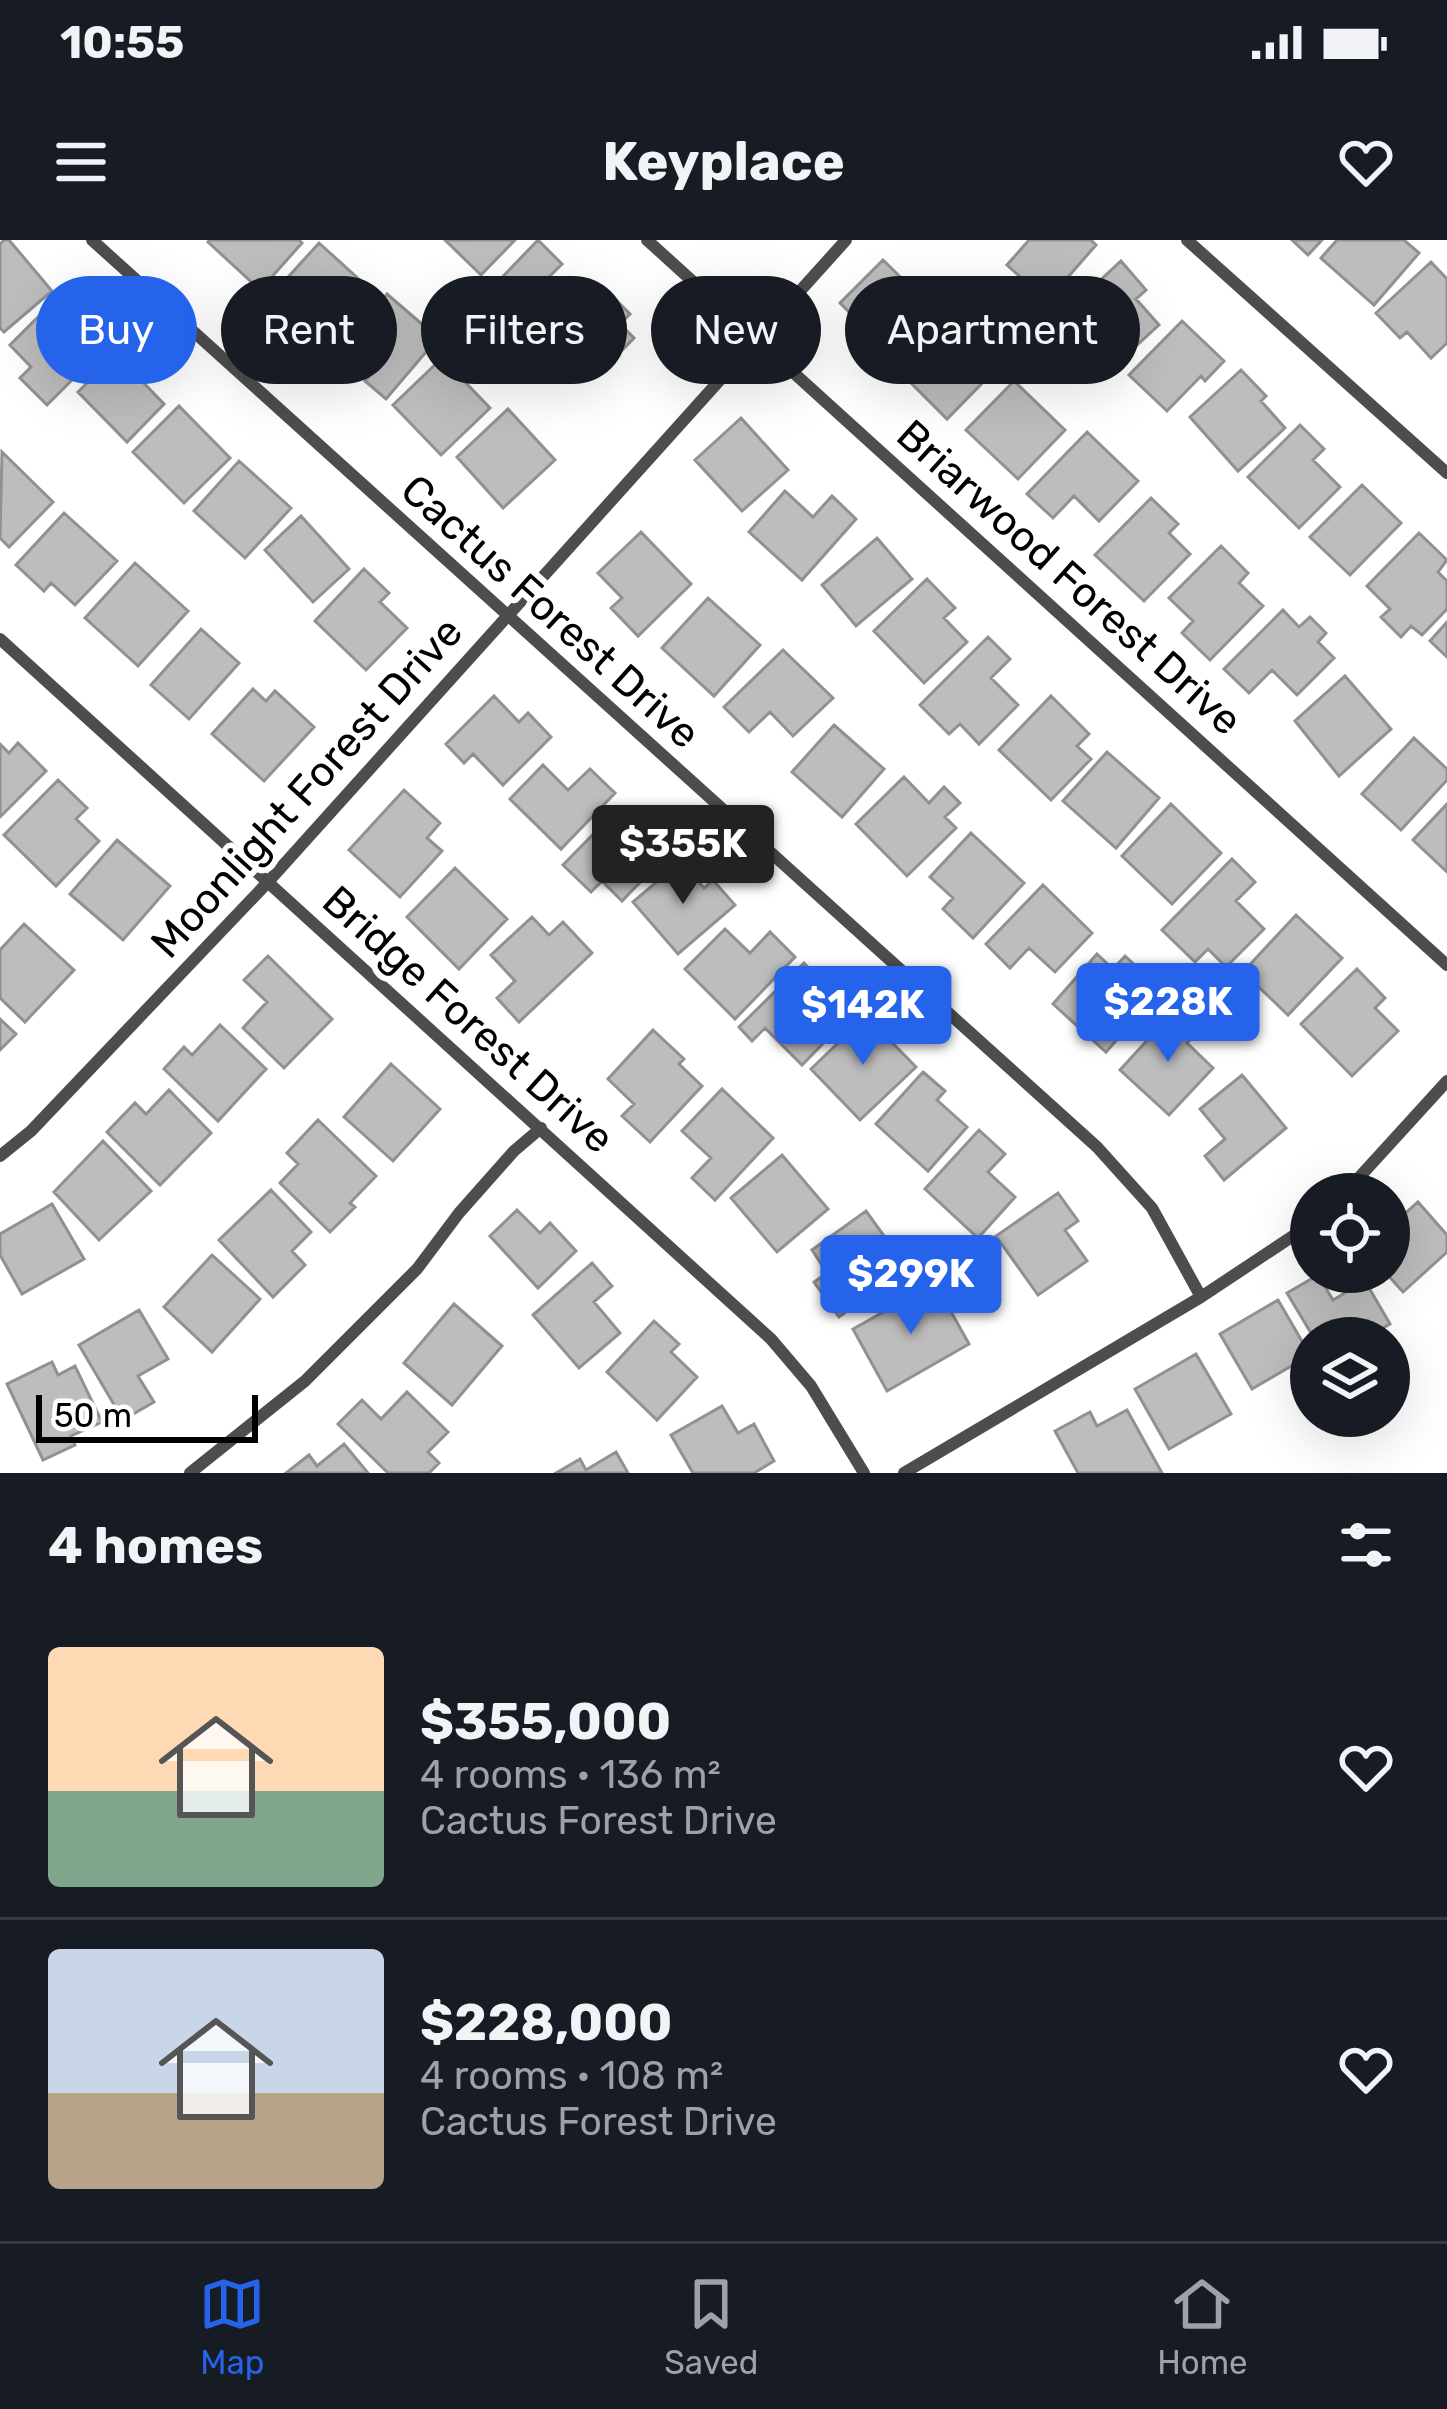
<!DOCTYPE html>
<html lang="en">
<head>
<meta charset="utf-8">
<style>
  body { margin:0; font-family:Rubik,sans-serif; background:#242831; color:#f1f3f6; height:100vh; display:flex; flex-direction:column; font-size:45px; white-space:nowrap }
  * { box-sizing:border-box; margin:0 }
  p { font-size:39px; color:#9ea1a6 }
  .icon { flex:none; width:66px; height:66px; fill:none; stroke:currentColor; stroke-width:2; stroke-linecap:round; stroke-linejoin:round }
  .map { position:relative; height:1233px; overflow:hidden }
  .sheet { display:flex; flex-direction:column; background:#171b24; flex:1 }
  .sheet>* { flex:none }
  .top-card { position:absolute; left:36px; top:36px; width:1377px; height:108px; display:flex; gap:24px }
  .buttons { position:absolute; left:1290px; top:933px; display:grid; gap:24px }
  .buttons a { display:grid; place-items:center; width:120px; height:120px; border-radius:50%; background:#171b24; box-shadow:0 12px 48px #0002; font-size:60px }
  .scale { position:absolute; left:36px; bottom:30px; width:222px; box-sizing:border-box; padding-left:12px; border:6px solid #000; border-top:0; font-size:33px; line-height:42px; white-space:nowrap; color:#000; -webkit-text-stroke:9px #fff; paint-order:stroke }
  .price { position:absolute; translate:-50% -102px; padding:0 27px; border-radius:12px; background:#2563eb; color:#fff; font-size:39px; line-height:78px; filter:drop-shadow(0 3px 6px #0008) }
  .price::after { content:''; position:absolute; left:50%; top:72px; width:36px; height:27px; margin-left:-18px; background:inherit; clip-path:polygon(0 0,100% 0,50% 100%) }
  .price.selected { background:#222; color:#fff }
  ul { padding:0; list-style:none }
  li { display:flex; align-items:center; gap:36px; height:300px; padding:0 48px }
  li+li { border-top:3px solid #363941 }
  li span { display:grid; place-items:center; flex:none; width:336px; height:240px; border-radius:12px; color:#555 }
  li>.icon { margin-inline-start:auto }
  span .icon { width:144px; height:144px; fill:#fffc; stroke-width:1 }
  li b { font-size:51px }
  h2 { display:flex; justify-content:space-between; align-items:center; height:144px; padding:0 48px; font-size:51px }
  .chip { padding:0 42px; border-radius:54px; background:#171b24; box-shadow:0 12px 48px #0002; font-size:42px; line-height:108px }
  .chip.selected { background:#2563eb; color:#fff }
  .status { display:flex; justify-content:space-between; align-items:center; height:84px; padding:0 60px; background:#171b24; direction:ltr }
  .status svg { height:33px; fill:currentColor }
  header { display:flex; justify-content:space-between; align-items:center; height:156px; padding:0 48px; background:#171b24; font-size:54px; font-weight:700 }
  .tab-bar { display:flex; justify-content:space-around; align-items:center; height:168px; border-top:3px solid #363941; background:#171b24; font-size:33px; color:#9ea1a6 }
  .tab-bar a { display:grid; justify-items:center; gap:6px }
  .tab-bar .selected { color:#2563eb }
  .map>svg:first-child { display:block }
</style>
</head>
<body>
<div class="status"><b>10:55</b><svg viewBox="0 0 49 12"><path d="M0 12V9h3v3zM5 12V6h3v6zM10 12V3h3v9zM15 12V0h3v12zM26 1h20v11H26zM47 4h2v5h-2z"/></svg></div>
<header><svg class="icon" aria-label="menu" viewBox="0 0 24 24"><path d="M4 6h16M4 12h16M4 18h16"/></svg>Keyplace<svg class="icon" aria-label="heart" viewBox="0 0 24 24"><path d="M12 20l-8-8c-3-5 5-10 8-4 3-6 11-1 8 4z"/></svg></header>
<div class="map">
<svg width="1447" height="1233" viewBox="0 0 1447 1233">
  <rect width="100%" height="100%" fill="#fff"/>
  <path fill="#bdbdbd" stroke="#919191" stroke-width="3" d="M4,0h5l43,51 -48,41 -4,-4v-84z
    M210,0h89l3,3 -42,47 -52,-48z
    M445,0h70l-34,35z
    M538,0l24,24 -16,16 28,26 -37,39 -52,-50z
    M1029,0h62l5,5 -49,56 -40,-36z
    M1292,0h30l-14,15z
    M1337,0h67l15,13 -45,52 -53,-47z
    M319,3l53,48 -51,57 -31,-29 12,-13 -22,-20z
    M883,20l50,49 -50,51 -23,-22 7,-8 -27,-27z
    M1121,21l25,29 -10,9 23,26 -44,40 -48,-54z
    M1431,22l16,17v64l-16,15 -24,-26 -7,6 -24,-25z
    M607,51l23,23 -10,10 14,14 -37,38 -38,-36z
    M63,52l24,24 -11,12 24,24 -53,53 -27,-27 11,-11 -21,-22z
    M387,54l51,44 -52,61 -21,-18 16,-18 -30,-26z
    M1182,81l42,40 -19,20 -4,-5 -34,35 -38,-36z
    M962,88l38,37 -53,54 -42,-42 36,-36 4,5z
    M123,107l21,22 -7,7 27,28 -37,38 -49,-50z
    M442,118l48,50 -49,47 -48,-50z
    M1241,130l25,26 -5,5 24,27 -47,43 -48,-54z
    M1014,141l51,49 -47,49 -52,-49z
    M179,166l51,52 -46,45 -51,-51z
    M508,169l47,51 -52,48 -46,-51z
    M741,178l47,52 -46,41 -47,-51z
    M1300,185l24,24 -11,11 27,27 -41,41 -51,-51z
    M1087,192l51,49 -39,40 -25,-25 -21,22 -26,-24z
    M2,212l51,50 -44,45 -9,-9z
    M239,221l52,47 -46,50 -51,-47z
    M1362,245l39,38 -51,52 -40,-38z
    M785,251l28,26 19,-21 24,23 -54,61 -53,-48z
    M1151,258l27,26 -9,9 21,21 -46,47 -49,-46z
    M64,273l53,48 -42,44 -24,-22 -7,8 -28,-26z
    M301,276l48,53 -36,33 -48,-52z
    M641,292l50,52 -53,52 -27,-28 11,-10 -24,-25z
    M1419,293l28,27 -9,12 9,9v28l-25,26 -11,-9 -10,11 -20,-20 9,-8 -23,-23z
    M877,298l35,41 -56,47 -34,-41z
    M1221,306l27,27 -9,10 24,23 -53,54 -28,-27 11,-12 -24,-23z
    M135,323l53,48 -50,55 -53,-48z
    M364,329l25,24 -9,9 27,26 -41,42 -51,-49z
    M927,339l28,29 -11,10 23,24 -43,41 -50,-52z
    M708,358l52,47 -46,51 -52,-48z
    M1283,370l16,17 11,-10 16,16 -8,9 16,16 -37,37 -25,-25 -23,23 -25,-24z
    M1447,382v35l-17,-16z
    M201,389l38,34 -50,56 -38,-34z
    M988,397l22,22 -19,19 27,27 -39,39 -19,-20 -11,10 -29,-29z
    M783,410l50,48 -40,38 -23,-24 -21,20 -25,-25z
    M1345,436l46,53 -52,47 -44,-55z
    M253,449l13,12 9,-10 39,36 -50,54 -52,-47z
    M494,456l25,26 9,-9 23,24 -48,48 -30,-31 -9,9 -18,-19z
    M1051,456l38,38 -12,12 14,13 -40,41 -52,-50z
    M834,485l50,44 -42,48 -50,-45z
    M1414,498l33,31v11l-46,50 -39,-36z
    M18,503l28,28 -46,46v-73l9,9z
    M1107,512l52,46 -43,50 -53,-47z
    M543,525l25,25 22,-21 25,24 -54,56 -51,-50z
    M904,537l25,26 15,-16 16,16 -15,14 11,11 -49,48 -51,-52z
    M58,540l29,28 -11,11 23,22 -43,45 -52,-51z
    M404,550l36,33 -13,15 15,13 -42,46 -51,-47z
    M1171,564l50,49 -49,51 -50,-48z
    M1447,564v68l-34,-32z
    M614,573l22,21 11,-11 26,25 -51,53 -20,-20 -11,11 -28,-27z
    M971,593l53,50 -51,55 -30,-29 10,-11 -23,-21z
    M117,600l53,46 -47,54 -53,-46z
    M1232,619l23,23 -19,19 28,28 -38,38 -18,-18 -13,13 -33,-32z
    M681,621l23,27 9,-8 22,25 -57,49 -45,-52z
    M455,628l52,51 -48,50 -52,-52z
    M1043,645l49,48 -37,39 -26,-24 -19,20 -24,-24z
    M1296,675l46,43 -54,57 -45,-43z
    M532,677l17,18 14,-13 29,31 -73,69 -22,-24 18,-17 -24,-26z
    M24,684l50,46 -49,52 -25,-24v-48z
    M725,689l25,24 20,-21 25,25 -60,62 -50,-50z
    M1097,714l16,15 12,-13 26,24 -10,12 10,9 -45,51 -53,-48z
    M268,716l64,63 -48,49 -41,-40 24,-26 -23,-22z
    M804,723l19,20 -5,5 30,30 -46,47 -37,-37 -13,13 -13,-14z
    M1357,729l28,29 -10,10 23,23 -46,45 -51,-52z
    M1174,771l23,21 -10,11 26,25 -44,47 -49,-45z
    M866,776l50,51 -56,53 -49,-51z
    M0,779l16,15 -16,16z
    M220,785l46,44 -48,52 -54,-52 20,-22 8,8z
    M653,790l31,29 -5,5 23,22 -52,56 -28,-26 12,-12 -26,-25z
    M391,824l49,45 -47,52 -49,-44z
    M923,832l22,19 -8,9 30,27 -39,44 -52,-47z
    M1242,835l44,53 -62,52 -19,-24 20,-17 -25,-30z
    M722,849l51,49 -58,62 -23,-22 19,-20 -29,-27z
    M169,850l42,43 -51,52 -53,-53 28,-29 11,11z
    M318,880l58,56 -26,27 5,4 -25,25 -50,-49 18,-19 -11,-11z
    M979,890l26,24 -17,18 27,25 -37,41 -53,-49z
    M103,901l48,50 -52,49 -45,-48z
    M782,915l46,54 -51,43 -46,-54z
    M271,950l40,42 -19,19 13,14 -32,32 -54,-57z
    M1058,953l20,28 -13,9 22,31 -49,34 -42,-59z
    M1418,962l29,33v17l-44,40 -18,-20h4v-44z
    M52,964l32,55 -62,35 -22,-39v-21z
    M517,970l23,23 10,-10 26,28 -38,37 -48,-52z
    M866,971l41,57 -68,49 -25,-35 13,-9 -15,-23z
    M212,1015l48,44 -48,53 -48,-45z
    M592,1023l20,23 -18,16 26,31 -41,35 -46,-53z
    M1318,1035l15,25 32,-19 25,43 -24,14h-52l-27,-45z
    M935,1043l34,61 -82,47 -34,-62z
    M1278,1060l32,55 -58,34 -32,-55z
    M454,1064l48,42 -50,59 -48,-42z
    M139,1070l29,49 -30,17 16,26 -31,18 -44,-75z
    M654,1081l25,23 -8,8 26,25 -40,43 -50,-48z
    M1196,1114l35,60 -62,35 -34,-60z
    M52,1122l6,13 17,-9 27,56 -31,14 4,9 -32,15 -36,-76z
    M407,1152l41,40 -20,20 11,11 -10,10h-41l-50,-49 24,-24 19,19z
    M722,1166l16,27 16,-9 20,37 -20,12h-61l-22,-38z
    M1127,1170l35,63h-84l-23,-42 35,-19 7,14z
    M344,1204l24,29h-82l23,-18 8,11z
    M616,1212l12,21h-72l24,-14 6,11z"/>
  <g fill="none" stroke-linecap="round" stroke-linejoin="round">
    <path stroke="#4d4d4d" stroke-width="12" d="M92,0l1005,907 55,61 49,89
      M647,0l800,725
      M1187,0l260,233
      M0,399l771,700 40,47 53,87
      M0,916l31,-25 237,-249 578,-642
      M1344,954l103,-113
      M190,1233l115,-92 112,-112 42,-56 55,-62 27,-23
      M904,1233l297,-176 110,-73"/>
  </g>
  <g text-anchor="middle" stroke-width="12" stroke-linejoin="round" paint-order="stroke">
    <g font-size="42" fill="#000" stroke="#fff">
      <text transform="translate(1070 337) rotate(42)" y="15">Briarwood Forest Drive</text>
      <text transform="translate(551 371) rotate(42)" y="15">Cactus Forest Drive</text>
      <text transform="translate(306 547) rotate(-48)" y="15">Moonlight Forest Drive</text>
      <text transform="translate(469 779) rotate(42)" y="15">Bridge Forest Drive</text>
    </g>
  </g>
</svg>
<div class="buttons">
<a><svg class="icon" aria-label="locate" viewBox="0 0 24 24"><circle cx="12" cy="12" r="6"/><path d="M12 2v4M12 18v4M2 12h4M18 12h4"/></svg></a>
<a><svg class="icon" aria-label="layers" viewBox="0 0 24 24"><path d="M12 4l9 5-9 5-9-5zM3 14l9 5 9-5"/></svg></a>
</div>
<div class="scale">50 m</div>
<b class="price selected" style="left:683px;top:667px">$355K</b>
<b class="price" style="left:1168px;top:825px">$228K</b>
<b class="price" style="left:863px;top:828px">$142K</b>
<b class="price" style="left:911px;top:1097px">$299K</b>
<div class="top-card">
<a class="chip selected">Buy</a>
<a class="chip">Rent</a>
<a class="chip">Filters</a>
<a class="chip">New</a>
<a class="chip">Apartment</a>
</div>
</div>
<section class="sheet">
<h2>4 homes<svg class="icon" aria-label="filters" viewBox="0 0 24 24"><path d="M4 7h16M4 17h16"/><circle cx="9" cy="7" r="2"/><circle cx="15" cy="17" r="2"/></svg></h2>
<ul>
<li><span style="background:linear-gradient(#ffd9b3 60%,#7fa58c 0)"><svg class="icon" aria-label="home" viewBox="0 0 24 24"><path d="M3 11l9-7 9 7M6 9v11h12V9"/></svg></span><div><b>$355,000</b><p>4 rooms · 136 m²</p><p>Cactus Forest Drive</p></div><svg class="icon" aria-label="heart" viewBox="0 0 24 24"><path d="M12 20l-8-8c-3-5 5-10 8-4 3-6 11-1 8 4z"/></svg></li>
<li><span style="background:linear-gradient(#c9d6e8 60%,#b9a48a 0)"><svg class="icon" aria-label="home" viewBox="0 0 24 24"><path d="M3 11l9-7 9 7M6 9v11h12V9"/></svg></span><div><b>$228,000</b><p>4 rooms · 108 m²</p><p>Cactus Forest Drive</p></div><svg class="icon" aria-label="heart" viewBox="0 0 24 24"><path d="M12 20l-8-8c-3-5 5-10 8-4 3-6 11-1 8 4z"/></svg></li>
</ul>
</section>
<nav class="tab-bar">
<a class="selected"><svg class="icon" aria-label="map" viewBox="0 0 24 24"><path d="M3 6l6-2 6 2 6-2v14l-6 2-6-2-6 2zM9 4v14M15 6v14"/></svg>Map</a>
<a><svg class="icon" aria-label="saved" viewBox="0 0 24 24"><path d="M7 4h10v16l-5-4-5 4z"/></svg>Saved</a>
<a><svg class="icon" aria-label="home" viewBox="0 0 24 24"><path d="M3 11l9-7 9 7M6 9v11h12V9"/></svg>Home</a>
</nav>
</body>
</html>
